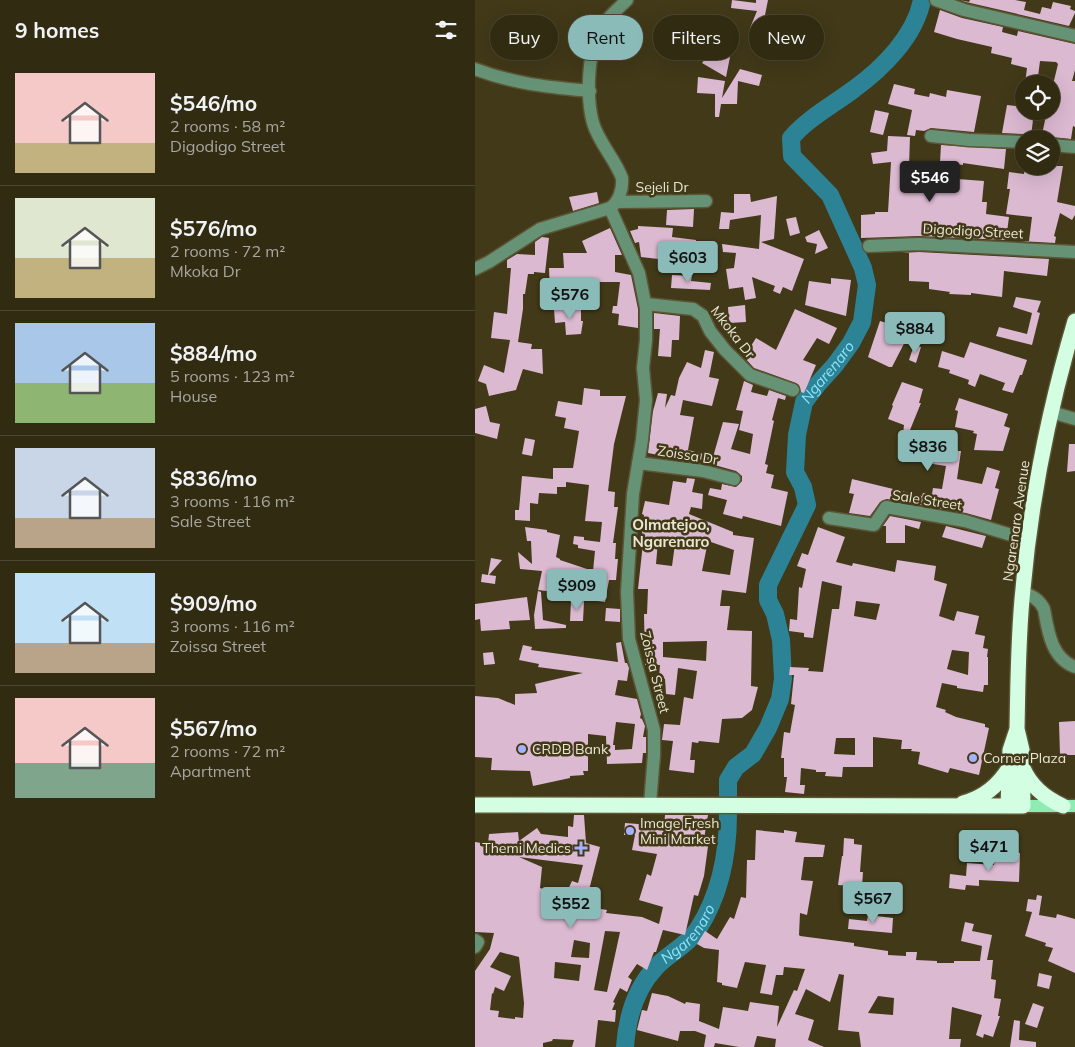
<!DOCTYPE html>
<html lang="en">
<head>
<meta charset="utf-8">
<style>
  body { margin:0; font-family:Mulish,sans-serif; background:#3d3720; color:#f1f3f6; height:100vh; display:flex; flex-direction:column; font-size:19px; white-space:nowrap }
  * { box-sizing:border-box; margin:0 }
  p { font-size:16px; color:#a8a79f }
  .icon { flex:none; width:28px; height:28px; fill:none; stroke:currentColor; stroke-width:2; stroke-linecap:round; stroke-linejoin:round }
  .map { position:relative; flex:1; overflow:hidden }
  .drawer { display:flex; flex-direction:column; background:#312b12; width:475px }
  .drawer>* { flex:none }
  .hud { position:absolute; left:15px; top:15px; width:475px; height:45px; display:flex; gap:10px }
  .fabs { position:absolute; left:540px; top:75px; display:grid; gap:10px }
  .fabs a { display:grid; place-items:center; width:45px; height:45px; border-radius:50%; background:#312b12; box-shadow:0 5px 20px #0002,0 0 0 1px #4c4732; font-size:25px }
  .price { position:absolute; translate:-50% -42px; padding:0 11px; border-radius:5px; background:#8bbbb9; color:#111; font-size:16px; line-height:32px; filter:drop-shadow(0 1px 2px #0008) }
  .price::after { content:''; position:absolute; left:50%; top:30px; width:15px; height:11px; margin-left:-8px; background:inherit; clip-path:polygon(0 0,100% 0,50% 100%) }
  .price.active { background:#222; color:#fff }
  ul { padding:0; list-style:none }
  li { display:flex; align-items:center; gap:15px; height:125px; padding:0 15px }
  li+li { border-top:1px solid #4c4732 }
  li span { display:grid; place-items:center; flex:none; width:140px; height:100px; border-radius:0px; color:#555 }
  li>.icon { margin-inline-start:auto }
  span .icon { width:60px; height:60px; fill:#fffc; stroke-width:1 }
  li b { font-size:21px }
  h2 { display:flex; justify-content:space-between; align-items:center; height:60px; padding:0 15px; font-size:21px }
  .chip { padding:0 18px; border-radius:22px; background:#312b12; box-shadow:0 5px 20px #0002,0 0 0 1px #4c4732; font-size:18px; line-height:45px }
  .chip.active { background:#8bbbb9; color:#111 }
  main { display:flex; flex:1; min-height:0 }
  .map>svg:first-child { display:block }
</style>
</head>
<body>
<main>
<section class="drawer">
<h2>9 homes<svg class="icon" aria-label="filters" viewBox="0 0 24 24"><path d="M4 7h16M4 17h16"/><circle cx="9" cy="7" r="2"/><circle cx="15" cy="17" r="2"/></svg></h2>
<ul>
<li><span style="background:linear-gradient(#f6c9c9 70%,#c2b280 0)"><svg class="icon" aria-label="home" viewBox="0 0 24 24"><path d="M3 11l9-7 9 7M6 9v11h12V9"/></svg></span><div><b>$546/mo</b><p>2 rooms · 58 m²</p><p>Digodigo Street</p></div></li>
<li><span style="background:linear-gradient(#dfe7d0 60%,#c2b280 0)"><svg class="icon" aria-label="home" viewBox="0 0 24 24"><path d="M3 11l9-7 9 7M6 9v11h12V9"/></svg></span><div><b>$576/mo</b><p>2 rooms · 72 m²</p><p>Mkoka Dr</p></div></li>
<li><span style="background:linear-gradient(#a9c7e8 60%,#8fb573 0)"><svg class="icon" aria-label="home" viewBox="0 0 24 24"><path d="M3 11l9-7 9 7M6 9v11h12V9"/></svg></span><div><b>$884/mo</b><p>5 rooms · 123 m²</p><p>House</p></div></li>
<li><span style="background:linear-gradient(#c9d6e8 70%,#b9a48a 0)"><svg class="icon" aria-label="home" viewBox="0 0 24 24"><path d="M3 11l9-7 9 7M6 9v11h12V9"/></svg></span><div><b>$836/mo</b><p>3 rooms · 116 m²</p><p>Sale Street</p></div></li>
<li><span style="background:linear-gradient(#bfe0f5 70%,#b9a48a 0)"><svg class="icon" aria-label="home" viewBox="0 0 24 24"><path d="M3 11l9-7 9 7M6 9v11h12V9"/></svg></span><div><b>$909/mo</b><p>3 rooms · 116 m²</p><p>Zoissa Street</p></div></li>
<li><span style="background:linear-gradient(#f6c9c9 65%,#7fa58c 0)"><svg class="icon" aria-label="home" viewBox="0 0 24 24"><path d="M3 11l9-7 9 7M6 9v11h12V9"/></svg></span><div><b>$567/mo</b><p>2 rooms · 72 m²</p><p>Apartment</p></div></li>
</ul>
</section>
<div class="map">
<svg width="600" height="1047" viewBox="0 0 600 1047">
  <rect width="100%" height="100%" fill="#413918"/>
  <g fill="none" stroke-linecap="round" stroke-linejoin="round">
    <g stroke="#2d8396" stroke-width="18">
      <path id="s1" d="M253,796v-16l8,-13 17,-13 15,-26 12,-29 3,-20 -2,-39 -6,-26 -7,-14v-15l39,-80 -4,-18 -8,-15 2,-37 7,-33 13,-17 18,-20 16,-22 11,-21 5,-37 -4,-17 -33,-73 -38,-39 -1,-18c17,-20 42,-33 63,-49 29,-21 61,-53 68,-89"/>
      <path id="s2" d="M150,1047c2,-29 10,-58 31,-80 12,-13 32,-22 42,-38 22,-34 30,-76 30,-116"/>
    </g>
  </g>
  <path fill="#dbb9d1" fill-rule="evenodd" d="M257,0l24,3v-3h12l-3,15 10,5 -1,3 19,10 9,2 -13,17 -19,-12 1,-1 -21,-11 7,-17 -26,-3z
    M485,0l9,2 1,-2h45l11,2 -2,8 16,4 2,-7 9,2 2,-7 18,4 -1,3 5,2v2l-6,13 -103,-24z
    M465,10l22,8 41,9 -1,5 15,4 1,-5 57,13v26l-3,11h3v46l-2,-1 -2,13 -19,-2 -11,2 6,-28h4l2,-14h-2v-4l7,-29 -2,-2 -16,-1 -3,23h-12l2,-16 -16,-4 1,-6 -21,-5 1,-6 -35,-8 -23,-7z
    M226,34l8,5 -2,8 24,5 -5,25 -24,-14 4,-5 -11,-3z
    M265,69l22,6 -3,11 -21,-5 -1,23h-16l-2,13h-4v-23l-18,-1 1,-16 27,4 -3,17z
    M419,84l21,5 -1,5 15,3 1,-4 16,4 1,-7 34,6 -7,36 -43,-4 -7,3 -8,-1 -1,6 -8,-1 5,-25 -24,-6z
    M532,105l17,2v4h10l-3,26 -7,-3 -22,-1z
    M400,110l14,3 -6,22 -13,-3z
    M413,136l22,1 -1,29 36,1 -1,11 40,3 -2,21h5l-1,12 23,3 -3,23 -87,-4 -58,2v-23l14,-1v-2h13l3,-50 -18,2 -2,-11 16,-2z
    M466,145l65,4 -2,20 -41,-6v2l-23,-3z
    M550,166l26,3v-3h12l-6,36 18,4v9l-3,5 -12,-7 -6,23 2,1 -1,6 -35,-2h9l3,-24 -26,-3 4,-25h-3l2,-17 15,2z
    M122,192l2,11 -26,8 -4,-14z
    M259,194h16l1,8 26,-6 -3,43 -13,3 43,17 -12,32 -9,-4 -3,7 -7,-3 2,-5 -23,-9 4,21 -11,2 -2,-13 -14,2 -3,-20 8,-1 2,-15 -13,-1 -1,-8 37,5 2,-34 -31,5 -1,9h-10l2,-17 13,1z
    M219,209l-1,18 -27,-2 1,-15z
    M321,217l4,16 -10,3 -4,-17z
    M163,226l35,2 -1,9 24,3v6l-19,-1 -1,11 -9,-1v5l-26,-3 -2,-15 -4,1 -5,-12 8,-2z
    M135,228l12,27h-7v17l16,3 7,34v19l-20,-3 1,-11 -7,-1 1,-7h4l3,-24h-21v24h-12v-12h-37l-1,-26h15l-1,-15h24l-5,-12z
    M344,230l9,18 -13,6 2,-10 -10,-2 -2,-5z
    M67,237l7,1 -4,35 -11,-1v2h-6l-3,20h-2v15l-5,33 14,2 -1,5h11l1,25 -20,-5 -7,21 -27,6 -3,-12 -8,-3 6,-16 20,8 6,-33 -19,-2 3,-26 13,2 4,-46h-4v-8l10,-6 18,1v-13z
    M444,252l130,7 -2,17 -43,-5 -2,26 -31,-4v2l-22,-1 1,-2 -21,-3v-7l-20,-1v-28h-8z
    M197,275l20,1 -1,5 20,2 -1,7 -39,-2z
    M356,278l20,2 -5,36 -41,-11 4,-24 22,3z
    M541,297l25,4 -4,11 3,1 -8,32 -36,-9 3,-9 28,7 5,-21 -19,-6z
    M270,305l1,17 -17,1 -1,-16z
    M79,309h27v12h2l-2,13 -15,1 -1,-13 -10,1z
    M320,309l42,19 -8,16 -12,-6 -14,22 13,5 -12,28 -3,-1 -2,-7 -3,-2 -42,-15 -10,-11 12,-19 20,12z
    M179,313l26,3 -1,24h-7l-1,17 -13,-1 2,-27h-6z
    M405,321l31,9 -19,37h-3l-21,-10z
    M495,342l57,18 -5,15h-2l-7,18 -11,-3 3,-7 -25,-9 -5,13 -7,-3 1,-4 -20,-7 1,-3 -12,-3 4,-16 22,7z
    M439,345l7,2 -5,16 -7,-3z
    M230,350l9,2 -5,25 10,2 -7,27 -29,-6 -3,15 14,2 -6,33 23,6 -1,5 -41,-6v2l-21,-4 5,-42 5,-18 9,1 -2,14 6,-13 4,1 4,-18 8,-16 14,6z
    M269,381l9,4 -2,7 16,4 2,-6 17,6 -1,4 -7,-2 -6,22 2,1 -9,43 3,1 -2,8 8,2 -3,13 17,4 -7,34 -38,-10 -1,3 -19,-5 4,-14 -19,-5 2,-7 11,2 1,-6 14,3 6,-6v-5l-6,-5 -25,-7 12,-42 16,2 -8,25 19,5 3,-20 -14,-4 4,-19 -7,-1z
    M427,382l21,7 -4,14h2l-11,27h12v11l11,2 -1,4 18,4h11l-4,28 25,5 5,-17 13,4 -5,17 4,1 -8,31 -25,-7 -79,-14 -7,3 -10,14 -21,-3 5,-19 -5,-1 3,-14 70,17 1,-3 9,1 1,-6 9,1 4,-23 -13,-2 2,-8 -25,-5v2h-9l3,-28 -16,-6 5,-13 -1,-1z
    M109,388l16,2v6h26l-12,48 -6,47 7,1 -1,15h4l-5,36h3l-1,16h3l-2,21h-7l-4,22 -8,-1 2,-23 -22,-4 -5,24 -18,-3v-3l-16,-2 4,-19 -22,-2 -2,-17 14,12 -1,-23h-4l-2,-14 22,3v2l13,3 -4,22 4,2v1l33,11 2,-20 -17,-3v-3l-5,-1 1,-8 10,1v3l16,2 2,-20 -17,-1 4,-36 -23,-3v5h-9v7l-18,-1 -1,11 -8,-1v18l-15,-1v-10h4l3,-34 31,3v-11h20l6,-37 -15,-3 2,-10 -11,-2 3,-15 24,4z
    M484,398l49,16 -4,12 6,2 -7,23 -29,-1 3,-16 -4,-1 1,-2 -19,-4 3,-16 -3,-1z
    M11,406l4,16 10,2 -3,15 -22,-6v-24z
    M50,438l10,2 -3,16 -10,-2z
    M594,444h6v27l-8,1z
    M212,478l8,1 -3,13 11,2 -1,15 -11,-2 -2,7 44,18v3l21,3 -8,55 -24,-3 -2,16h10l-3,24 25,1 -1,55 7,1 -6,23 -10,8 -20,1 -3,24 -20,-2 -1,2 -6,-1 -2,18h5l-1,13 -25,-3 4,-29 -11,-1 2,-16 16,1 4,-28 9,2 4,-28 -19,-3 -3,27 -9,-1 -1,-15 -6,-1 1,-13h-15l-1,-51h3l1,-25h-10l6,-55h-2l2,-19 -2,-1 3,-13 24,4 4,-24 13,2zM183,541l17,3 -3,22 -16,-2zM233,541l26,9 -4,25 -28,-4zM232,641l-1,20 -43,-4v-15z
    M415,516l31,6 -2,7 -14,-4v18h-19v-17h-3z
    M471,526l40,10 -4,12 -40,-11z
    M343,527l27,10 -9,25 16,4 1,-3 42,9 2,-12 39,6 -2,14 13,4 -8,32 15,5 3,-10 22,5 -4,18 10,2 -2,12 5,1 -1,8h1v28h-4l-1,7 -26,-4v-2l-15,-3 -6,24 10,3 -1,2 11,5 29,7v3l4,1 -10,47 -29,-7 -2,5 -30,-9 2,-12 -9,-1 1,-2h-11l1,-9 -29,-3v30h-30l-1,10 -17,-1 1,-4h-10v-2l-15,-2 -1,17h5l-1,9 -19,-2 2,-15h-3v-19h-3l3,-26 6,1 5,-28 -4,-1 3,-29h-5l1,-8 19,1 -1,3 15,1 9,-63h7l3,-23 -20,-5 -9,57 -9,-1v-4l-15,-2 1,-12 7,1 2,-33 3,1 4,-19 -9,-3 5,-13 6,2zM381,601l24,3 -4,16 -22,-4zM477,650l17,2 -1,23 -21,-6zM361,738h19v17l-21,-1z
    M16,558l11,2 -13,15 7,1 -1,8 -14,-2 1,-8 6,1z
    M63,591l3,1 2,28 23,5v3l-31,1 -1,-14z
    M52,597l3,23 -21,1 1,8 -29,2 -1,-12 -5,1v-16z
    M96,601h13l-1,20h-13z
    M131,608l14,1v13l-15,-1z
    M146,642l4,21h2l2,5 -2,13 -9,-1 -3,15 22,4 4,15 -1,4 2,1 3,7 -2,11h3v16h-3l-1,10 -35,1 -1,-28 -18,-2v37h-5l1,4 -14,1v2l-37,8 -3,-15 -39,-1 1,-12 -17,-1v-61l23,2 17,7v-11l22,-1 -2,-9 48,-11 -45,-6 1,-3 -20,-4 4,-15 9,2 -1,3 87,12 -2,-19zM141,722l19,2 -3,25 -17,1v-5h-2z
    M18,652l2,12 -11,1 -1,-12z
    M600,721v34h-15l-1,-33z
    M99,815h10l2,28 14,4 -13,51 5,1 -3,8 18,3 -1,3 36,4 17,7 4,-17 -24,-7 8,-26 4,2 6,-22 -25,-4 3,-15h-11l1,-12 39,3 1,-11h43l-4,24h5l-5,37 -6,20 -4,-1 -9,40 -22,-5 -7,22h-2l-7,18 -10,-6 -9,13 4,3 -5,12 -7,-4 -7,14 2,1 -3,7h4l-1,12 -17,-2 -3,27h-23l2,-7 -21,-1 -1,2 -9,2v4h-68v-76l15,-22 4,-16 -19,-1v-90l13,2 1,-10 29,-2 1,9 18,-13 4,6 27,3v-11l5,1zM44,857l64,8 -5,18 -6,-2 -17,36 2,-23 -17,-6 2,-21zM130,931l15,1 -13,60 -13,-2zM99,940l16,3 -1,15 -18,-1zM25,952l19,5 5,46 -1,15 -8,-1v2l-17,-2 1,-6 -9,-1 2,-17 1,1 2,-7 9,4 7,-15 -21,-9zM80,962l26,3 -2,16 -25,-3z
    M281,830l28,3v-3l13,2 -2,10 30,3 -2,12h-19l-3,23 12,1 -6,34 -7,-2 -1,22 1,1 54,7v3l34,5v4l18,1v-4h11l-1,8 21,1v2h17v-2h26l2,-15 -21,-5 4,-19 9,2 -2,7 20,4 -5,25h6l-2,19 5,1 -2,18 7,1 -3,17h2l-7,21 -9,-3 -1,4 -7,-3 6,-20 -30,-8 -3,32h12l-1,8h-99l-2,-15 -21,-2 6,-55 -5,-1 -9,28 -24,-13 -11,25 19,6 -6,20 16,7h-49l1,-8 -19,-3 -3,11h-15l-24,-4 -1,4h-10l2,-12 -11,-4h-15l-2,10 -41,-11 5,-20 5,1 5,-18 16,3 17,8 1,-2 14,2 -1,17 20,8 4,-22 25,4 2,-9 29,4 -2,21 17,-37 3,1 8,-22 -21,-2 -1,8h-7l-4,20 -12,-2 6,-28 -21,-3 -8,26 -15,-3v-2l-5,-1 2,-32 -15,-2 -7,-4 8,-13 12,8 13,-22 4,2 7,-22 5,1 1,-38h8zM403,996l16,2 -1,17 -25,-2z
    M369,838l10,1v5l8,1 -2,27h3l-1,15 -24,-2 4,-29h1z
    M520,852l25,1 -1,29 -40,-2v6l-13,-1 -1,5 -16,-2 1,-14 16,2 1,-13 27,2z
    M562,895l5,1 -3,19 17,3 1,-4 18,5v54l-27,-12 5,-13 -8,-2 1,-3 -21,-7 7,-24 -6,-1 2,-12 8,1z
    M393,915l25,3 -1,15 -44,-4 1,-10 18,2z
    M564,973l13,3 -3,13 -12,-3z
    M558,1003l11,4 -7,21 -12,-4z
    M539,1020l6,1 -1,19 17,2v5h-26z"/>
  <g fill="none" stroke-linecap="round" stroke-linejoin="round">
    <g stroke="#5c5536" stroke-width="15">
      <path id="minor" d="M461,0l28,10 111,26
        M0,69c39,15 74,18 115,22
        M456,136l38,4 55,2
        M576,145l24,2
        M142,202l89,-1
        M135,208l29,65 7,35v32l-3,28 3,32 -4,40 -9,54 -6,98 2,47 25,91v25l-4,49
        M394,246l50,-2 156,8
        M0,269l14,-7 51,-33 70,-21c9,-6 13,-19 12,-30 -7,-19 -23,-35 -29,-55 -7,-26 -6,-75 10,-98 6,-9 16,-17 24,-25
        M171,304l47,5 10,7 7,15 15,19 25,25 43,15
        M576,412l24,7
        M163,463l65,8 31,8
        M354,518l45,7 12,-18 79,14 63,19
        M548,592c9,4 16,7 21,17 4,22 7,49 31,58
        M0,940l3,2 -3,5"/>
    </g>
    <g stroke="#5c5536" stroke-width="15">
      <path id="major" d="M548,806h52"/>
    </g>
    <g stroke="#5c5536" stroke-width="18">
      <path id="highway" d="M548,768c8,19 22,30 40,38
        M488,803c20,-5 35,-17 46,-35
        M0,805l548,1 -1,-56 -5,-21
        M533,806l2,-56 7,-21c1,-46 1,-94 6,-140 8,-91 26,-180 52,-268"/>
    </g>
    <use href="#minor" stroke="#669376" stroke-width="12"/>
    <use href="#major" stroke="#8cecb2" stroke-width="12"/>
    <use href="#highway" stroke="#d4fee2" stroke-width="15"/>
  </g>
  <g fill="#a4b1fc" stroke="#413918" stroke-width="2">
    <circle cx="47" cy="749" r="5"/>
    <circle cx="498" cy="758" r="5"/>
    <circle cx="155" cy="831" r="5"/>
    <path d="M103.5 840.5h5v5h5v5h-5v5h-5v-5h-5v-5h5z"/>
  </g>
  <g text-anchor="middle" stroke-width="5" stroke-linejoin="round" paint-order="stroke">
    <g font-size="14" fill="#eae6d3" stroke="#413918">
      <text x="187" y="192">Sejeli Dr</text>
      <text transform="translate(498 231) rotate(3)" y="5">Digodigo Street</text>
      <text transform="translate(258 332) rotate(52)" y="5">Mkoka Dr</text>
      <text transform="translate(213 455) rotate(9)" y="5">Zoissa Dr</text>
      <text transform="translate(452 500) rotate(9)" y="5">Sale Street</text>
      <text transform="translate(541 521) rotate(-82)" y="5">Ngarenaro Avenue</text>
      <text transform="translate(180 672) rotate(76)" y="5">Zoissa Street</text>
    </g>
    <g font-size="14" fill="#eae6d3" stroke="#413918" text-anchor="start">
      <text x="57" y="754">CRDB Bank</text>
      <text x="508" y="763">Corner Plaza</text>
      <text x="165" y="828">Image Fresh<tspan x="165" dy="16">Mini Market</tspan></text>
      <text x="96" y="853" text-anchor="end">Themi Medics</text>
    </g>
    <g font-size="15" font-style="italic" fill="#8ce6fd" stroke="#413918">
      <text dy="5" stroke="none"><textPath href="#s1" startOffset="464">Ngarenaro</textPath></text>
      <text dy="5" stroke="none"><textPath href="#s2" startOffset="134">Ngarenaro</textPath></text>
    </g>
    <g font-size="15" font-weight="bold" fill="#eae6d3" stroke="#413918">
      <text x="196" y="530">Olmatejoo,<tspan x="196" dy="17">Ngarenaro</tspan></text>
    </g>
  </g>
</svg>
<div class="fabs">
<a><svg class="icon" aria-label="locate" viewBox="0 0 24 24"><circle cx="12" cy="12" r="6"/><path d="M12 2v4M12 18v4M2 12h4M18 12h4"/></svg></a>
<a><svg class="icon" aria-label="layers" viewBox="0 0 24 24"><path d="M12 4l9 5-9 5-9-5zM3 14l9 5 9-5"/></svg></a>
</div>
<b class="price active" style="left:455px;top:203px">$546</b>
<b class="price" style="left:213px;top:283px">$603</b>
<b class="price" style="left:95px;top:320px">$576</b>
<b class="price" style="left:440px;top:354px">$884</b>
<b class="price" style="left:453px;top:472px">$836</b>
<b class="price" style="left:102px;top:611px">$909</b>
<b class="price" style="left:514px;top:872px">$471</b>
<b class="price" style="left:398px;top:924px">$567</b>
<b class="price" style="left:96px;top:929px">$552</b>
<div class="hud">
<a class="chip">Buy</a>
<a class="chip active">Rent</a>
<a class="chip">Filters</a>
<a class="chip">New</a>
</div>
</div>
</main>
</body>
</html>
